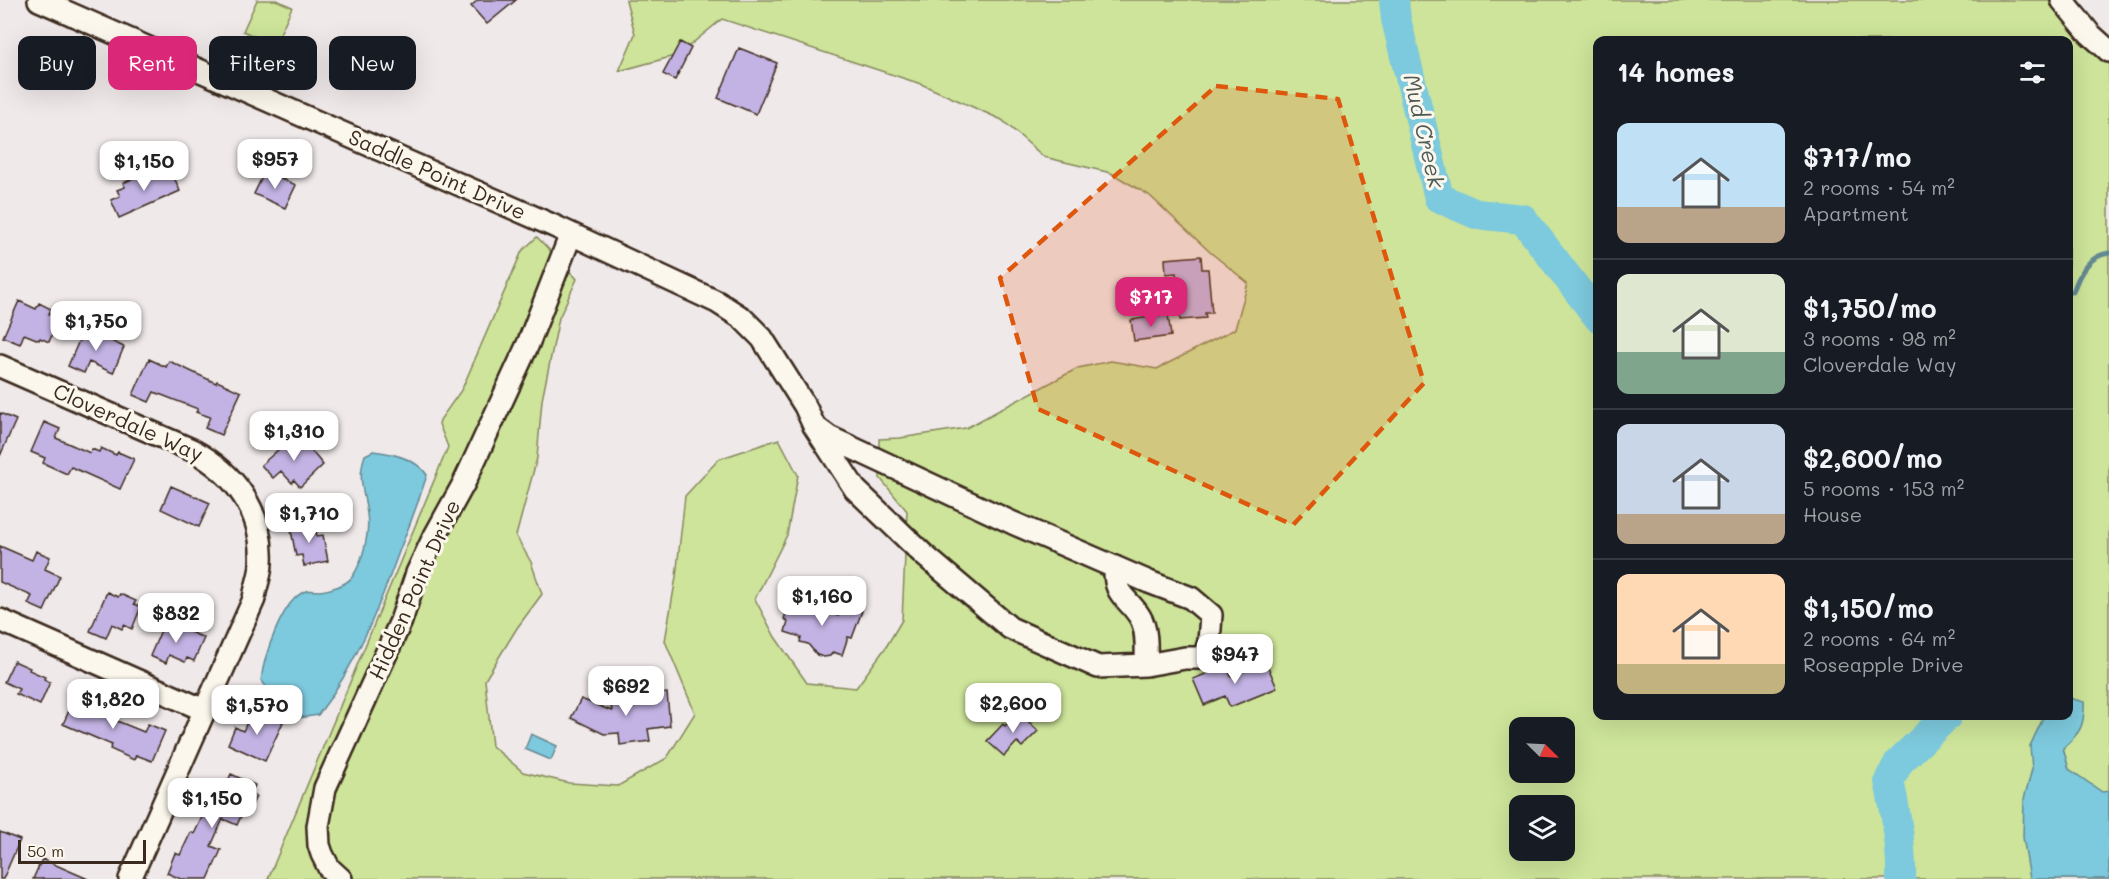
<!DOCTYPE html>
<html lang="en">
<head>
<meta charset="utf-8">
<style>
  body { margin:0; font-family:Mali,sans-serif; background:#242831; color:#f1f3f6; height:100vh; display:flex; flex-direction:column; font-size:22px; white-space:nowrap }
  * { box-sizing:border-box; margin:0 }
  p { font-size:20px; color:#9ea1a6 }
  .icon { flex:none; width:33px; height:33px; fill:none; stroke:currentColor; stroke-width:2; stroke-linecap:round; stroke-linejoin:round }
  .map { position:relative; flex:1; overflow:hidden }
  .sheet { position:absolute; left:1593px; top:36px; width:480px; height:684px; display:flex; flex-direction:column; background:#171b24; border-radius:12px; box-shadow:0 6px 24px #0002 }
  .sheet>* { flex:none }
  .top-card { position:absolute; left:18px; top:36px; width:570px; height:54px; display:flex; gap:12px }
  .needle { width:39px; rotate:114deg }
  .tools { position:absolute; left:1509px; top:717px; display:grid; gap:12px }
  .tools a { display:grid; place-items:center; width:66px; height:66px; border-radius:12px; background:#171b24; box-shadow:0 6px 24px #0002; font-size:30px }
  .scale { position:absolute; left:18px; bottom:15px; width:128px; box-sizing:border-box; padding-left:6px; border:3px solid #3b2a1e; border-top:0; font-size:16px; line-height:21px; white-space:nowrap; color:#3b2a1e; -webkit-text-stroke:4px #fbf7ec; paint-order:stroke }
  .price { position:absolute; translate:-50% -51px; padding:0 14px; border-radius:12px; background:#fff; color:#222; font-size:20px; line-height:39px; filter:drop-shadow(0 2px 3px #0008) }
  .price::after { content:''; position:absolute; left:50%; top:36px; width:18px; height:14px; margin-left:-9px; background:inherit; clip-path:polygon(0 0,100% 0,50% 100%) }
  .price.current { background:#db2777; color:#fff }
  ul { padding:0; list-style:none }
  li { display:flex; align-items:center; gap:18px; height:150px; padding:0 24px }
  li+li { border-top:2px solid #363941 }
  li span { display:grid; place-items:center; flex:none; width:168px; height:120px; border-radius:12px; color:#555 }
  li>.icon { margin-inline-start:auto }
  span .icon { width:72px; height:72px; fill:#fffc; stroke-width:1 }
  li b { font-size:26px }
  h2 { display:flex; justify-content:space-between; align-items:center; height:72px; padding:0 24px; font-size:26px }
  .pill { padding:0 21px; border-radius:12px; background:#171b24; box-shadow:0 6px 24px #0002; font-size:21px; line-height:54px }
  .pill.current { background:#db2777; color:#fff }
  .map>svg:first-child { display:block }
</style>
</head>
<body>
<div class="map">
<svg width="2109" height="879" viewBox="0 0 2109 879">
  <rect width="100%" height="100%" fill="#f0e9ea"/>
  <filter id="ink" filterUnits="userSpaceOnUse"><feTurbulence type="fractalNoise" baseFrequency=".0167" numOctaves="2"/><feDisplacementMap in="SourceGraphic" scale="12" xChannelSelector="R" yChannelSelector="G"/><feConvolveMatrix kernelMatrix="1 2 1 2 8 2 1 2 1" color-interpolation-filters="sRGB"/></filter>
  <g filter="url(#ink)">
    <path fill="#cde49a" stroke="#84875c" stroke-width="1.5" fill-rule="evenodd" d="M257,0h19l16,7 -17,38 -32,-14z
      M626,0h1427l56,60v819h-1841l180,-432 -9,-23 1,-4 22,-31 60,-138 15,-14 40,42 -18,39 -17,82 -5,58 -21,78 15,26 11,32 -25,34 -32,52 7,66 31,26 46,11 49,3 49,-28 28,-45 -30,-72 11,-64 9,-81 34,-37 60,-20 19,36 -11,60 -32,64 20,38 32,46 49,5 30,-41 16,-27 5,-109 -27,-33 -1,-39 21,-1 66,-10 112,-60 33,-7 46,8 78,-40 13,-46 -38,-31 -61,-57 -38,-22 -67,-16 -42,-37 -81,-36 -199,-65 -44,36 -59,16 16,-37zM1598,40h470v676h-470zM1520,728h44v44h-44zM1520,806h44v44h-44z"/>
    <path fill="#7dc9dd" stroke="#638991" stroke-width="1.5" d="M373,451c18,2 44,8 54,24 -8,25 -17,50 -27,74 -21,58 -44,117 -82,166l-19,3 -18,-12 -20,-26c3,-23 21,-81 45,-89 4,-1 10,0 14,0 10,-1 27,-6 33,-15 10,-16 17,-43 14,-62 -3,-23 -10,-36 -2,-59z
      M2069,698l15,4c1,24 -4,31 -21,46l6,21 33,23 7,-1v88h-79l-7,-42 1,-38 8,-30 -2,-23 14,-30h24z
      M531,734l26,12 -6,14 -26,-11z"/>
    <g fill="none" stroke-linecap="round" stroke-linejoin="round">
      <path stroke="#638991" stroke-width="5" d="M2068,292h5c6,-18 15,-36 36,-39"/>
      <path stroke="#7dc9dd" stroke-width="30" d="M1394,0l2,19 43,179 37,16 47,5 75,98
        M1901,879c1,-33 -5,-66 -12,-98l10,-19 48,-46"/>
    </g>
    <path fill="#c3b3e4" stroke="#3b2a1e" stroke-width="1.5" d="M478,0h38l-29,24 -16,-18z
      M680,42l11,6 -16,32 -12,-6z
      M739,48l38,15 -21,51 -38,-16z
      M152,170l3,7 16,-7 9,21 -61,27 -8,-18 9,-4 -3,-6 8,-3 -2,-4z
      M265,171l31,14 -11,23 -31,-14z
      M1201,256l1,13h6l4,44h-7l1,5 -26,2 -4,-47 -10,1 -1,-15z
      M19,301l17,8 3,-6 12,6 -2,5 10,4 -10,24 -9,-4 -1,2 -15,-6 -4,10 -17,-7z
      M1168,314l3,22 -37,5 -3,-21z
      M84,329l18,8 2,-6 12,5 -3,6 11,5 -11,26 -24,-11 -5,11 -16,-7z
      M149,359l17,8 3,-6 47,22 1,-2 24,11 -20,43 -16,-7 5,-11 -14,-5 2,-3 -44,-17 -5,10 -16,-7z
      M0,413l16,7 -16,36z
      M44,422l16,7 -4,9 34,15 2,-4 7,3 2,-4 15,7 2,-3 16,7 -14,30 -49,-22 -4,7 -24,-11 2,-5 -14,-6z
      M297,433l26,32 -23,22 -6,-7 -2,3 -11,-12 -8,7 -12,-13z
      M171,486l39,17 -11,24 -38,-18z
      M314,521l3,15 6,-1 5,26 -24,5 -2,-11 -6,1 -6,-31z
      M0,546l32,14 4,-9 14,6 -5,12 15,7 -16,35 -16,-7 4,-8 -32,-14z
      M107,592l11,5 2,-3 16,7 -2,3 7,3 -9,22 -8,-4 -2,4 -10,-5 -6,14 -16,-7z
      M796,599l42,17 4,-11 20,6 -10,27 -4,-1 -6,18 -9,-3 -3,4 -6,1 -7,-2 -9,-11 -8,-2 1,-5 -16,-5 3,-11 -4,-2 6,-16 4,1z
      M165,621l39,17 -10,23 -7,-3 -2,4 -16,-7 -3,8 -16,-7z
      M14,661l16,7 -1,2 16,7 -1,2 6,3 -10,23 -24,-11 3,-5 -15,-7z
      M1266,662l11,26 -47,19 -5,-11 -21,9 -11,-26 33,-13 5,10z
      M77,693l17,8 -2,4 22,9 -2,5 32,13 4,-8 17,7 -13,30 -16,-6 -2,5 -24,-11 2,-4 -49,-21z
      M667,693l3,33 -22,3 2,12 -30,4 -1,-12 -15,1 -33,-16 10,-19 31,12 -2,-11z
      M259,711l24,11 -18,39 -37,-17 7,-17 8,4 7,-15 6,2z
      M1019,712l19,19 -16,16 -5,-5 -13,14 -17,-15 16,-17 2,2z
      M231,774l24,11 -4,9 5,2 -6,14 -5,-3 -8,18 -14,-6 -12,27 10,4 -13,29h-27l-14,-6 8,-20 5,2 11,-23 3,2 11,-23 -6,-3 8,-16 10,4 7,-15 3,2z
      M0,832l20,8 -17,39h-3z
      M42,859l46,20h-55z"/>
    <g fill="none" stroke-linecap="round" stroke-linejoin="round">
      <g stroke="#3b2a1e" stroke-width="26">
        <path id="minor" d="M39,0l515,226 163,76 25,16 20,20 43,68 9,20 41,63 69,66 86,73 88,39 48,-2 39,-7h19l5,-16 2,-27 -20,-17 -42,-16 -136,-59 -184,-86 -15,-11
          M2062,0l28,34 19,17
          M0,366l192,84c43,23 72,63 69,113 0,13 -6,24 -7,36l-124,280
          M1115,567c-1,30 12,29 25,50 8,13 6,34 6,48
          M0,620l204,90
          M341,879l-12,-11 -7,-14 -3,-9 -1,-19 7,-38 76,-167 16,-48 15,-32 32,-58 64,-139 43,-110"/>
      </g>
      <use href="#minor" stroke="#fbf7ec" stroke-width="21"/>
    </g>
  </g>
  <path fill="#df570d" fill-opacity="0.2" stroke="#df570d" stroke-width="4.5" stroke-dasharray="12 8" stroke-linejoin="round" d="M1216,86l122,13 86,284 -131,142 -255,-116 -38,-131z"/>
  <g text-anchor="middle" stroke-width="6" stroke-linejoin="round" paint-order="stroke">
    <g font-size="21" fill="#3b2a1e" stroke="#fbf7ec">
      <text transform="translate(437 175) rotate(24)" y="7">Saddle Point Drive</text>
      <text transform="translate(128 423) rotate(24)" y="7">Cloverdale Way</text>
      <text transform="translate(415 590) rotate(-66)" y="7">Hidden Point Drive</text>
    </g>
    <g font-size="22" font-style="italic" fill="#4f5a57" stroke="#fbf7ec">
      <text transform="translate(1424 131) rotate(77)" y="8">Mud Creek</text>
    </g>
  </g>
</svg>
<div class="tools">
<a><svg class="needle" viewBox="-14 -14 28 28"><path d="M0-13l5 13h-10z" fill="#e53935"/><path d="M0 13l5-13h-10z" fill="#9ea1a6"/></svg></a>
<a><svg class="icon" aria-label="layers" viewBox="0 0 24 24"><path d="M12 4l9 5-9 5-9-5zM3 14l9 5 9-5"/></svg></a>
</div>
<div class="scale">50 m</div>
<b class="price" style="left:275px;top:190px">$957</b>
<b class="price" style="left:144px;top:192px">$1,150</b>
<b class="price current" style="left:1151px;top:328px">$717</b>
<b class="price" style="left:96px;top:352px">$1,750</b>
<b class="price" style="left:294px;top:462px">$1,310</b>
<b class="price" style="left:309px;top:544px">$1,710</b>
<b class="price" style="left:822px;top:627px">$1,160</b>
<b class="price" style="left:176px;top:644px">$832</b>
<b class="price" style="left:1235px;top:685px">$947</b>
<b class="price" style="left:626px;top:717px">$692</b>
<b class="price" style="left:113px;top:730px">$1,820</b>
<b class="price" style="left:1013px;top:734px">$2,600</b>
<b class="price" style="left:257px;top:736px">$1,570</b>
<b class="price" style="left:212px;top:829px">$1,150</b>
<div class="top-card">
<a class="pill">Buy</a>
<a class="pill current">Rent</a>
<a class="pill">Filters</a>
<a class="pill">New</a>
</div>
<section class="sheet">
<h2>14 homes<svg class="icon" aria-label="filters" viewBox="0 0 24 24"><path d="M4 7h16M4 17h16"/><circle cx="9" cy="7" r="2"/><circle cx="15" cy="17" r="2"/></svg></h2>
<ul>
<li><span style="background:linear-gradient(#bfe0f5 70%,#b9a48a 0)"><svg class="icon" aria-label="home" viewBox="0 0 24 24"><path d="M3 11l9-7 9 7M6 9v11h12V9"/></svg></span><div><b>$717/mo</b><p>2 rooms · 54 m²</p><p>Apartment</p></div></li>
<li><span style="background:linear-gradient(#dfe7d0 65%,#7fa58c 0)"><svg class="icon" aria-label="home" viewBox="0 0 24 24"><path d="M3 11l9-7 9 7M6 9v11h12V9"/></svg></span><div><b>$1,750/mo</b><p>3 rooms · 98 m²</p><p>Cloverdale Way</p></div></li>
<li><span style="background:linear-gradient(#c9d6e8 75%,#b9a48a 0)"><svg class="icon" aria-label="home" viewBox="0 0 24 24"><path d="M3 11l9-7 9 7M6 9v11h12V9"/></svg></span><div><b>$2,600/mo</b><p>5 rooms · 153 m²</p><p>House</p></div></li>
<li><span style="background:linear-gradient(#ffd9b3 75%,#c2b280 0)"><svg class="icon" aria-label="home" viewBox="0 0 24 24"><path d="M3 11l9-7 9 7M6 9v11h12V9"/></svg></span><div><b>$1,150/mo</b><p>2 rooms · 64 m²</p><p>Roseapple Drive</p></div></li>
</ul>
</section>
</div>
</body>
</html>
